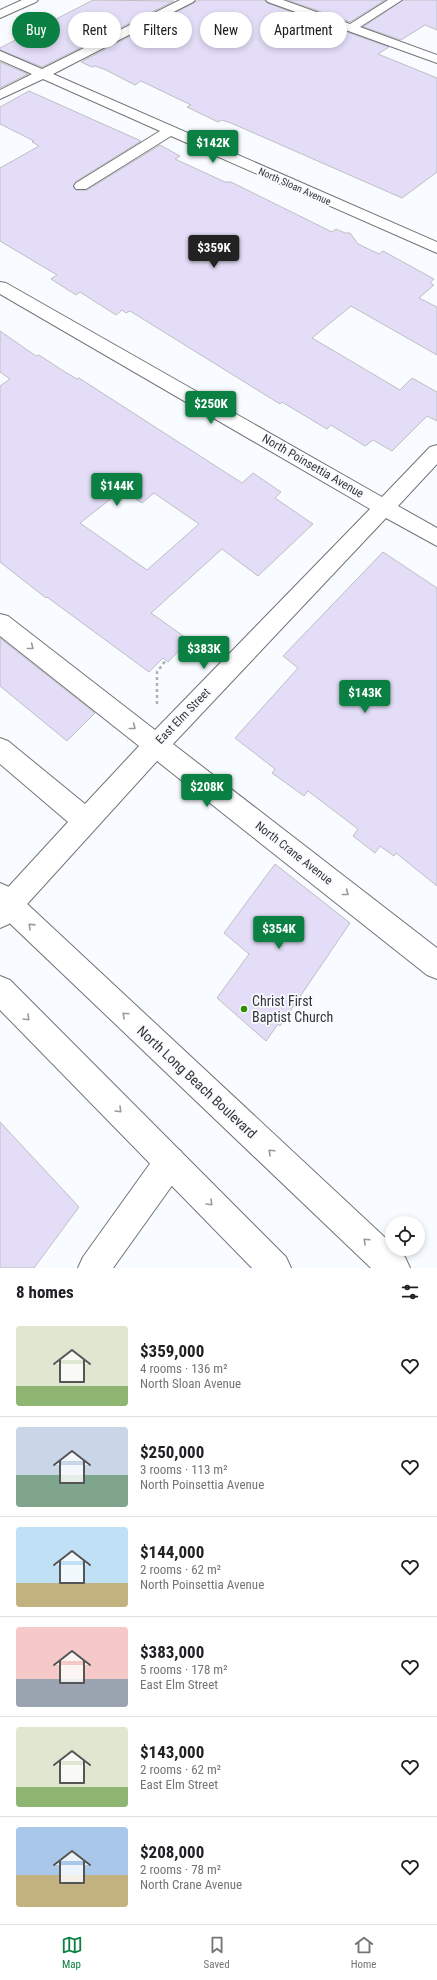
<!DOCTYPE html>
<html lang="en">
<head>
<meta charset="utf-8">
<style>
  body { margin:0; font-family:"Roboto Condensed",sans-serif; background:#f6f6f6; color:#202124; height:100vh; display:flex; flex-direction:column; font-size:15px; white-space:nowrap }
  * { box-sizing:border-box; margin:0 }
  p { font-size:13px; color:#757577 }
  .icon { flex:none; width:22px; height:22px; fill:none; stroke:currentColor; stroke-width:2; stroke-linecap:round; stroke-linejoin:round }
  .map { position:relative; height:1268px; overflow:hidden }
  .sheet { display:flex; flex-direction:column; background:#fff; flex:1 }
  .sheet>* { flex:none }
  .hud { position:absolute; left:12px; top:12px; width:413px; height:36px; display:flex; gap:8px }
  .buttons { position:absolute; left:385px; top:1216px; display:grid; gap:8px }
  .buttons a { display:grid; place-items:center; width:40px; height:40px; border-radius:50%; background:#fff; box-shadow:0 2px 6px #0003; font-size:20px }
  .price { position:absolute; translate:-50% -34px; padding:0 9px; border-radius:4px; background:#0b8043; color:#fff; font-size:13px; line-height:26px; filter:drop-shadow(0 1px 2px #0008) }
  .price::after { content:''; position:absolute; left:50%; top:24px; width:12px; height:9px; margin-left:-6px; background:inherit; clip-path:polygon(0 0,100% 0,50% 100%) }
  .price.current { background:#222; color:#fff }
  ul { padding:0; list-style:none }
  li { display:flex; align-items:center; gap:12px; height:100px; padding:0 16px }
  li+li { border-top:1px solid #e0e0e0 }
  li span { display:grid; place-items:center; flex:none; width:112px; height:80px; border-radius:4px; color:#555 }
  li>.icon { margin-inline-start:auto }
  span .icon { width:48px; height:48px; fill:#fffc; stroke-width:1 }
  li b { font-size:17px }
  h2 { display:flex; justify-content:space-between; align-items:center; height:48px; padding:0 16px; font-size:17px }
  .chip { padding:0 14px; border-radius:18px; background:#fff; box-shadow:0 2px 6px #0003; font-size:14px; line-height:36px }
  .chip.current { background:#0b8043; color:#fff }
  .tabs { display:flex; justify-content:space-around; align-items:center; height:56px; border-top:1px solid #e0e0e0; background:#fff; font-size:11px; color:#757577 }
  .tabs a { display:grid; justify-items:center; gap:2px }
  .tabs .current { color:#0b8043 }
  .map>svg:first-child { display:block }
</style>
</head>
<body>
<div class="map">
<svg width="437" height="1268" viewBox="0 0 437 1268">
  <rect width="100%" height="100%" fill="#f8fbff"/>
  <path fill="#e3ddf7" stroke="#bfbec2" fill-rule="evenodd" d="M93,0l81,1 -132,66 -42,-17v-2z
    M199,0h65l3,3 122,44 -11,7 59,24v94l-35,26 -171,-75 -9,-3 -4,2 -31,-15 4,-2 -50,-24 -6,4 -29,-15 -11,-4 -3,1 -11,-5z
    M287,0h98l-35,22z
    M403,0h34v30l-12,-5 -24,15 -38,-13z
    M0,62l28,12 -28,14z
    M29,91l112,50 -66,41 -2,5 3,3h11l73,-45 20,11 -5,3 50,23h6l101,50 4,-3 9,4h5l8,11 21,10 4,-3 51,28 -4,4 4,2 -15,13 18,9v48l-86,-49 -39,32 88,52 12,-12 25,14v29l-10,-5 -35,35 -19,-11 -8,6 -34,-21 -4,4 -45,-27 -2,2 -150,-93 -4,2 -4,-3 -6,5 -36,-23 -4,3 -25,-16 6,-4 -57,-34v-73l39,-22 -7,-4 2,-1 -34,-17v-17z
    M0,331l36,25 3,-1 26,17 12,7 2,-1 163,105 11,-10 28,19 -6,6 38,26 -55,52 -36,-27 -71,64 38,27 -21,22 -5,-4 -14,14 -102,-75 -1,1 -46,-36v-176l10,-7 -10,-7zM122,490l20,13 12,-10 45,31 -52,46 -67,-47z
    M383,552l54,36v298l-41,-33 -2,3 -14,-10 -5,7 -22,-17 5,-7 -50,-38 -4,5 -32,-23 3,-4 -40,-31 63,-70 -15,-12z
    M0,638l95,75 -28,28 -67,-55z
    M275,864l75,59 -70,103 -2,-2 -12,17 -49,-43 32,-44 -25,-21z
    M0,1122l79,85 -45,61h-34z"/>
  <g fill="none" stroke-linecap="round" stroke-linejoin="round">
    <g stroke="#727478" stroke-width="2">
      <path id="minor" d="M180,0h15l-2,2 -140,72 384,168v11l-266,-117 -85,53h-10l-2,-3 2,-3 84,-52 -117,-52 -43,20v-9l32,-16 -32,-14v-9l42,18z
        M266,0h17l67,24 38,-24h14l-42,27 77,28v8l-169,-61z
        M0,282l6,1 376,214 48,-50 7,-2v19l-39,42 39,22v18l-51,-28 -213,226 264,204v31l-10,-4 -270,-214 -148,163 -9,4v-32l68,-74 -68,-58v-26l8,3 77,63 54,-58 -139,-110v-22l8,2 147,114 215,-221 -370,-215z
        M170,1147l11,4 4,11 -4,11 -68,95h-35l5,-11 76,-106z"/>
    </g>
    <g stroke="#727478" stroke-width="2">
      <path id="major" d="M22,0h16l-2,2 -36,16v-8z
        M0,883l9,4 383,357v5h5l8,8 5,11h-39l-371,-354z
        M0,976l10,4 276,277 5,11h-39l-252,-258z"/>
    </g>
    <path stroke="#aeb1b3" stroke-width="2.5" stroke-dasharray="3 3" stroke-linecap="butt" d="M157,704v-32l9,-12"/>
    <use href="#minor" fill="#fff" fill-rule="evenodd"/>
    <use href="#major" fill="#fff" fill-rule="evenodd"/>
  </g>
  <defs><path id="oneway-chevron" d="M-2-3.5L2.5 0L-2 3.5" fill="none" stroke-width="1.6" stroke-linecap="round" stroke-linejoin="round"/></defs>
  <g stroke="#999a9a">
    <use href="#oneway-chevron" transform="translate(31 647) rotate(38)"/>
    <use href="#oneway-chevron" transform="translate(133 727) rotate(38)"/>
    <use href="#oneway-chevron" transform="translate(346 893) rotate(38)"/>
    <use href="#oneway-chevron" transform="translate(31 926) rotate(-136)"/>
    <use href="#oneway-chevron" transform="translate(125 1015) rotate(-137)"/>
    <use href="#oneway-chevron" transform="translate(27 1018) rotate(45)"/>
    <use href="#oneway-chevron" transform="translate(119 1110) rotate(45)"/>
    <use href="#oneway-chevron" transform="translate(271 1152) rotate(-137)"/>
    <use href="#oneway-chevron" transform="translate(210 1203) rotate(45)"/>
    <use href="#oneway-chevron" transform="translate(366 1241) rotate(-137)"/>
  </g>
  <circle fill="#308e00" stroke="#f8fbff" stroke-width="1.5" cx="244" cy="1009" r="4"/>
  <g text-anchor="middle" stroke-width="3.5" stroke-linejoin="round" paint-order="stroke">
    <g font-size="10" fill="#333435" stroke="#f8fbff">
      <text transform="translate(295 186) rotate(24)" y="4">North Sloan Avenue</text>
    </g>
    <g font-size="12" fill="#333435" stroke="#f8fbff">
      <text transform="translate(313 466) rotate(30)" y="4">North Poinsettia Avenue</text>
      <text transform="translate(183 716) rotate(-46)" y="4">East Elm Street</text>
      <text transform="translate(294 853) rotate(38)" y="4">North Crane Avenue</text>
    </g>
    <g font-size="14" fill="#333435" stroke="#f8fbff" text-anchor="start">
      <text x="252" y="1006">Christ First<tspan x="252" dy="16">Baptist Church</tspan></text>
    </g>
    <g font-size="14" fill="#333435" stroke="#f8fbff">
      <text transform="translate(197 1082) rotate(43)" y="5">North Long Beach Boulevard</text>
    </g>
  </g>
</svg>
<div class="buttons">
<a><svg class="icon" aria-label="locate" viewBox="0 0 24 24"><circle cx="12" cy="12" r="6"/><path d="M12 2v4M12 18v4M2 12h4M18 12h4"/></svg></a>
</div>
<b class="price" style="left:213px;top:164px">$142K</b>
<b class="price current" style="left:214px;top:269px">$359K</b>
<b class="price" style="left:211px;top:425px">$250K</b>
<b class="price" style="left:117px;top:507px">$144K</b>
<b class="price" style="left:204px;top:670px">$383K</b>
<b class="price" style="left:365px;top:714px">$143K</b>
<b class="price" style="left:207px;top:808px">$208K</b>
<b class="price" style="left:279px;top:950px">$354K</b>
<div class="hud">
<a class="chip current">Buy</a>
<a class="chip">Rent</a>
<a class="chip">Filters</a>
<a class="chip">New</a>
<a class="chip">Apartment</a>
</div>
</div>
<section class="sheet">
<h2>8 homes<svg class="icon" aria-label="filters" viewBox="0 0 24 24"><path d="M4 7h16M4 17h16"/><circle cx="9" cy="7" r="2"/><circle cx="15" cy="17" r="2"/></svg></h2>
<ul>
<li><span style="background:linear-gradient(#dfe7d0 75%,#8fb573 0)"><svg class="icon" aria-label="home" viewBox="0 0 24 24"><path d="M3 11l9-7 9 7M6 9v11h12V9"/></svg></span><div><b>$359,000</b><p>4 rooms · 136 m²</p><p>North Sloan Avenue</p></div><svg class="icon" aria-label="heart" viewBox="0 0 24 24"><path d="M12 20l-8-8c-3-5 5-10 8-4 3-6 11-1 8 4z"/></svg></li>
<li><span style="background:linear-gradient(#c9d6e8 60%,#7fa58c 0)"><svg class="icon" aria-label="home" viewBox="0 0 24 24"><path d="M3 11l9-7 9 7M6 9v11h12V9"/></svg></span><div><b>$250,000</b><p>3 rooms · 113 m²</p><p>North Poinsettia Avenue</p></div><svg class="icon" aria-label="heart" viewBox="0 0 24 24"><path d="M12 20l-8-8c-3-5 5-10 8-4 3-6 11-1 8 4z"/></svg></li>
<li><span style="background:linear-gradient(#bfe0f5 70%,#c2b280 0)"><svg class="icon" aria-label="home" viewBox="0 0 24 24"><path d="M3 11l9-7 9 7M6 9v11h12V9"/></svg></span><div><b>$144,000</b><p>2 rooms · 62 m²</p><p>North Poinsettia Avenue</p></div><svg class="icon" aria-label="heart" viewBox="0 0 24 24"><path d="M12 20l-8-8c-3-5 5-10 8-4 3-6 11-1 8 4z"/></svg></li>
<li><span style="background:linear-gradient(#f6c9c9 65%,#9aa5b1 0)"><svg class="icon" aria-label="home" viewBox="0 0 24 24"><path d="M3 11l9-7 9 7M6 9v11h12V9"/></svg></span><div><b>$383,000</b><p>5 rooms · 178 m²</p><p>East Elm Street</p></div><svg class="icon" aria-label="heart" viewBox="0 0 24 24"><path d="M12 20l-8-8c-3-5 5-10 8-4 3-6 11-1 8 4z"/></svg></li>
<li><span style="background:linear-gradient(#dfe7d0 75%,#8fb573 0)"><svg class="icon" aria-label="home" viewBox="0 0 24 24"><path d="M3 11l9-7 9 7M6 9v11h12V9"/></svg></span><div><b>$143,000</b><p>2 rooms · 62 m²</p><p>East Elm Street</p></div><svg class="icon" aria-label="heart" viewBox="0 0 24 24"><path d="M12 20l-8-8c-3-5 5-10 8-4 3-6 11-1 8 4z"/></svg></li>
<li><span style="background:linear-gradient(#a9c7e8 60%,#c2b280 0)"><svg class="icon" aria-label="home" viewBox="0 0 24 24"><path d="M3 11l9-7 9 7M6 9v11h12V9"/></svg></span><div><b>$208,000</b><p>2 rooms · 78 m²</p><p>North Crane Avenue</p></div><svg class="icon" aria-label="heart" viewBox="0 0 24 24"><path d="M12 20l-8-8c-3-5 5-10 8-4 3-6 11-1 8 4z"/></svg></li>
</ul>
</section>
<nav class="tabs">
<a class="current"><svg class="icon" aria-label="map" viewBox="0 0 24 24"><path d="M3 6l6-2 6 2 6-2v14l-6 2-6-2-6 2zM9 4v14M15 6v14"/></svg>Map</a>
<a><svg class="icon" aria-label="saved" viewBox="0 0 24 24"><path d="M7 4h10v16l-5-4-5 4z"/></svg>Saved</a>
<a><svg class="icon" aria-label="home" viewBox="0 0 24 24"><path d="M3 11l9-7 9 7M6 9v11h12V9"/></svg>Home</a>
</nav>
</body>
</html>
